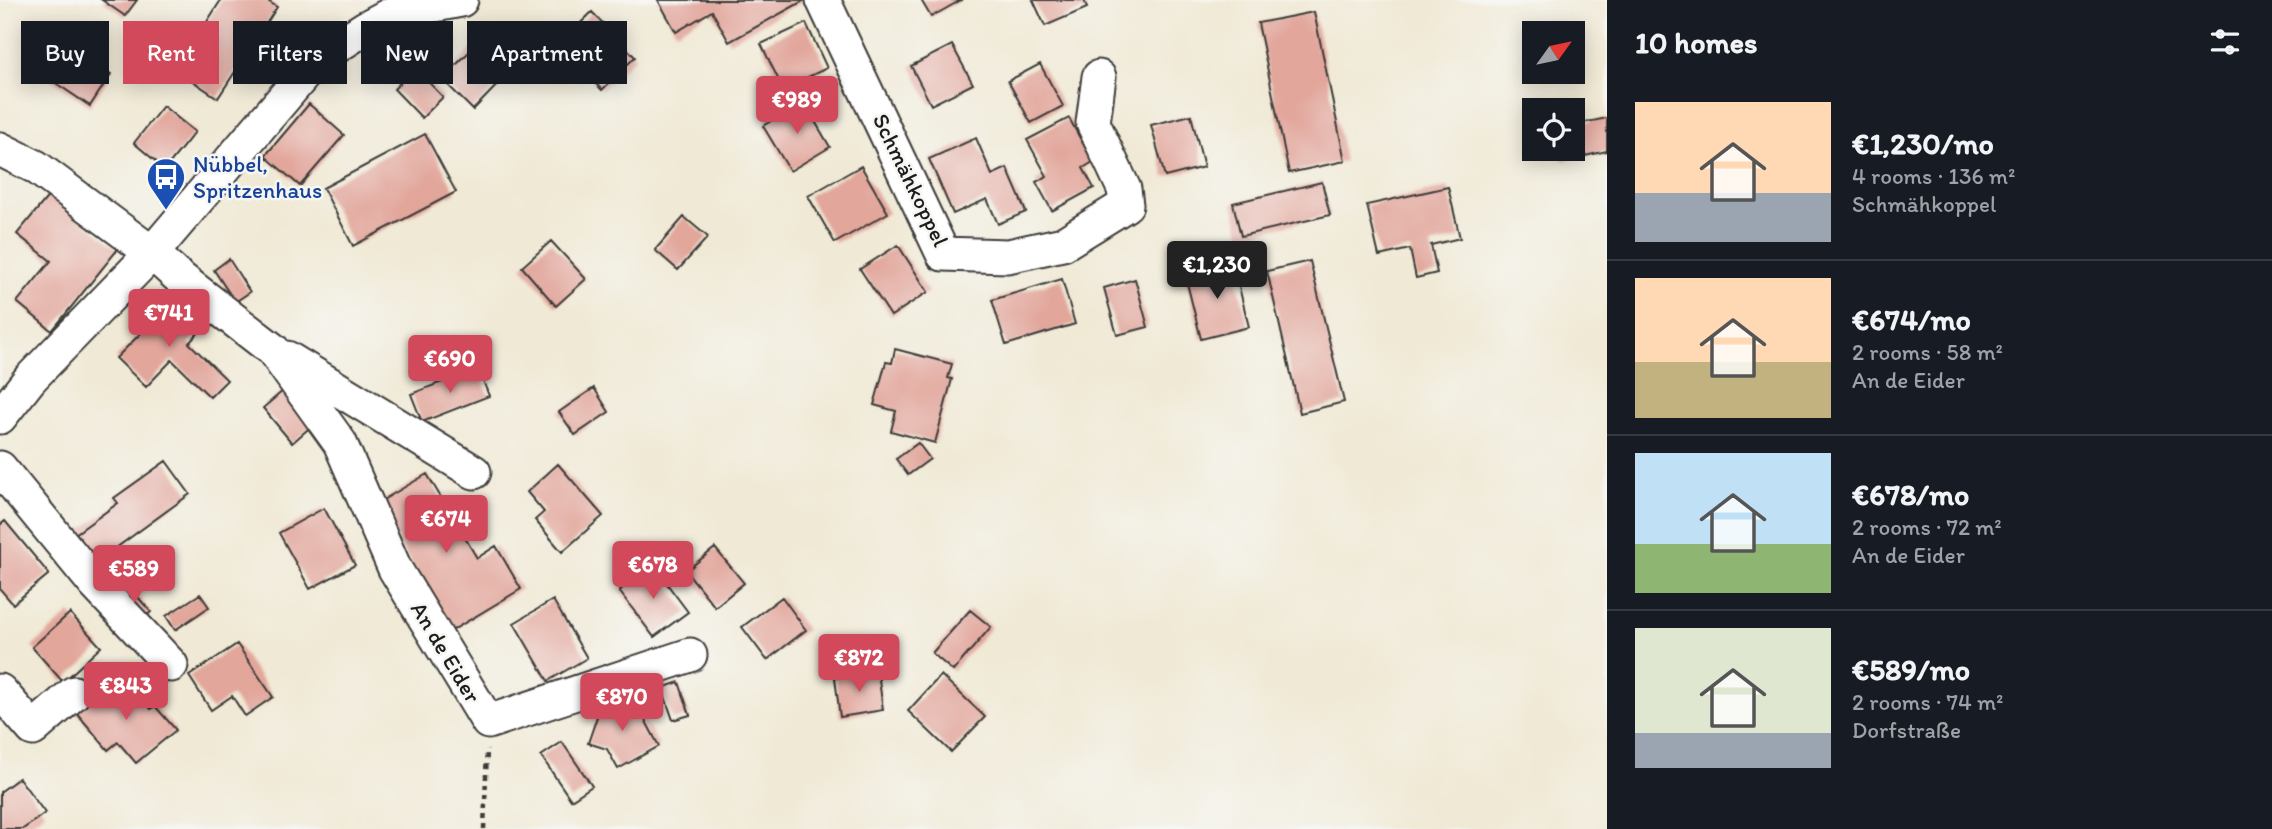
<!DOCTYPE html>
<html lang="en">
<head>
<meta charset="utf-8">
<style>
  body { margin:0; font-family:Itim,sans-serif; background:#20242c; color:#f1f3f6; height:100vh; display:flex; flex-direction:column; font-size:26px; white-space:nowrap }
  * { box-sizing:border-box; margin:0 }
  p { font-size:23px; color:#9ea1a6 }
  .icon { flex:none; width:38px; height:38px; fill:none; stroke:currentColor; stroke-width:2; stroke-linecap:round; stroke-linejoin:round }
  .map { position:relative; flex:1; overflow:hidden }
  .side { display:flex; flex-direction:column; background:#171b24; width:665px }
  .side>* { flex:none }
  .banner { position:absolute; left:21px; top:21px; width:665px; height:63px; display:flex; gap:14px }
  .needle { width:46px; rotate:57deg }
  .buttons { position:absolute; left:1522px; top:21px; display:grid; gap:14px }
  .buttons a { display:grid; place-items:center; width:63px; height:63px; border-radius:0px; background:#171b24; box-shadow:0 4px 18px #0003; font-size:35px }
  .price { position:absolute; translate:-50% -60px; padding:0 16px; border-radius:7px; background:#d1495b; color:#fff; font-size:23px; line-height:46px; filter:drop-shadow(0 2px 4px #0008) }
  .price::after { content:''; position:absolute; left:50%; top:42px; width:21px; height:16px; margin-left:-10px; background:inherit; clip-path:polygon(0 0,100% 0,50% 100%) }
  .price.selected { background:#222; color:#fff }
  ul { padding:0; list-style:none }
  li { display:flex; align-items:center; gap:21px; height:175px; padding:0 28px }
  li+li { border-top:2px solid #363941 }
  li span { display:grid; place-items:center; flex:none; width:196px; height:140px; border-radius:0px; color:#555 }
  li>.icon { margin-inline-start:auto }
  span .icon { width:84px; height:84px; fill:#fffc; stroke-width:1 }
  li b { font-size:30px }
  h2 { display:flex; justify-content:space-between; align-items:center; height:84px; padding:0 28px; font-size:30px }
  .pill { padding:0 24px; border-radius:0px; background:#171b24; box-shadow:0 4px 18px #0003; font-size:24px; line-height:63px }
  .pill.selected { background:#d1495b; color:#fff }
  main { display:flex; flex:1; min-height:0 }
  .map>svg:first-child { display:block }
</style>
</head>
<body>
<main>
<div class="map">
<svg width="1607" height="829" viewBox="0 0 1607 829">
  <rect width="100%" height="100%" fill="#f6f6f2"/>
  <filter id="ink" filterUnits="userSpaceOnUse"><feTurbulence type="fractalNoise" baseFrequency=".0143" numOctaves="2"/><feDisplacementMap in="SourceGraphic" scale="14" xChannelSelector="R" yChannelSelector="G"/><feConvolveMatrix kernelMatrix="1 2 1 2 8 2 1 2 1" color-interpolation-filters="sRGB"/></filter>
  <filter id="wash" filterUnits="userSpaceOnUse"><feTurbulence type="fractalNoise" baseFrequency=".00686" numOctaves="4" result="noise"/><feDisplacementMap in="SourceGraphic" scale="28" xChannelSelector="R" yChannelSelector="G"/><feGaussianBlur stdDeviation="1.57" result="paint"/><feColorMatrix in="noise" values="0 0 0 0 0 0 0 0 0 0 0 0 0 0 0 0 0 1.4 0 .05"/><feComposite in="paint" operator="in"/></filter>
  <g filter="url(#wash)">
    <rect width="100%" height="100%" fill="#f0e9d5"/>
    <g id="blocks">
      <path fill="#e2a69b" d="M102,0h35l-12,16z
        M221,0h45l11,7 -59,91 -42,-28z
        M658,0h147l-76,42 -17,-31 -36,21z
        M921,0h40l-30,17z
        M1033,0h51l3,8 -42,18z
        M592,12l43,45 -33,33 -44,-45z
        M1314,12l31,149 -56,12 -31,-150z
        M806,23l21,45 -44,21 -22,-45z
        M62,42l49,32 -21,32 -49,-33z
        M952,45l21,39 -42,21 -20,-39z
        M472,49l31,30 -30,31 -31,-31z
        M1040,64l23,42 -32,17 -23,-42z
        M415,68l28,29 -21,21 -28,-29z
        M803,101l27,46 -40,24 -27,-45z
        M309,104l35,31 -44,51 -35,-30z
        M163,106l32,26 -30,37 -31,-26z
        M1191,115l13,52 -39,10 -14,-52z
        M1069,118l24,44 -10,6 11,20 -42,23 -16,-29 11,-6 -20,-36z
        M1607,118v33l-44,10 -3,-12h13v-24z
        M425,134l31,58 -103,54 -30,-58z
        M976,138l16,37 15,-7 19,44 -28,12 -11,-25 -34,15 -24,-55z
        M861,166l27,47 -53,30 -27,-47z
        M1322,182l8,33 -89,21 -8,-33z
        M1448,187l12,51 -29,7 6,28 -21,5 -6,-29 -31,7 -12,-51z
        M50,194l68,55 -66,82 -35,-29 34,-41 -34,-27z
        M684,217l24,20 -30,33 -23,-20z
        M551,241l35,38 -30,27 -34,-39z
        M898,245l30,47 -37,24 -31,-47z
        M229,259l21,33 -15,10 -21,-32z
        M1310,261l34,141 -44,11 -33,-142z
        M1233,263l16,64 -48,12 -16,-64z
        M1062,279l13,45 -69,21 -14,-45z
        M1135,279l13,48 -31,8 -13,-47z
        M173,300l29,29 -13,14 38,37 -17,17 -38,-37 -26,27 -30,-29 27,-27 -9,-9 18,-19 10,9z
        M895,349l57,15 -4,14 4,1 -17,64 -44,-12 5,-20 -22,-6 12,-43 6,1z
        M478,368l11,28 -67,26 -11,-28z
        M594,388l15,24 -34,23 -16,-23z
        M284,390l30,34 -22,19 -29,-35z
        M918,443l12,16 -22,16 -12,-16z
        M166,461l24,33 -103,75 -20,-29 51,-37 -4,-5z
        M558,464l45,52 -41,36 -27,-32 9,-8 -17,-20z
        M427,474l50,84 19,-12 25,43 -70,42 -75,-127z
        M324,508l31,57 -45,24 -31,-56z
        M5,521l44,53 -36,30 -13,-15v-64z
        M715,548l29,35 -29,24 -29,-36z
        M653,565l35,47 -34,25 -35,-46z
        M129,587l22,25 -12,11 -22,-25z
        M200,594l9,13 -34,23 -9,-14z
        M782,597l24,33 -39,30 -25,-33z
        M553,600l34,58 -39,23 -34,-58z
        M970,610l21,17 -38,44 -21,-18z
        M70,613l31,34 -38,35 -31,-35z
        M237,644l36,53 -28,19 -13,-20 -21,14 -22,-34z
        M878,672l5,38 -43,7 -5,-39z
        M941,675l44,42 -34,35 -43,-41z
        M679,682l11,33 -17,5 -11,-32z
        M131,684l20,25 4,-3 21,24 -40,33 -18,-21 -10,8 -33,-39 30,-25 10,11z
        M603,699l38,13 18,34 -41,23 -11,-20 -19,-6z
        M562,742l30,44 -21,14 -30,-44z
        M19,778l26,35 -22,16h-23v-37z"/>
    </g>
  </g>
  <g filter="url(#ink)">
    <use href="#blocks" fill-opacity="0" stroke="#3c3b38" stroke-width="2"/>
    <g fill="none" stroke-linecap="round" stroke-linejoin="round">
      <g stroke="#3c3b38" stroke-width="37">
        <path id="minor" d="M823,0l120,254 65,2 55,-12 63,-39 -2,-16 -31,-66 6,-46
          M0,149l36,18 116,86 28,25 93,72 67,93 55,126 93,153 202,-67
          M287,358l187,114
          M0,417l30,-38 122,-126 165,-194 48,-31 28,-15 68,-13
          M0,468l95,116 76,81
          M0,691l33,38 41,-36"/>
      </g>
      <path stroke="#3c3b38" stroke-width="4.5" stroke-dasharray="5 5" stroke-linecap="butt" d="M484,829l3,-80"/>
      <use href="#minor" stroke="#fff" stroke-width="33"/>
    </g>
  </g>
  <defs>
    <g id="bus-pin" transform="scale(2.0125)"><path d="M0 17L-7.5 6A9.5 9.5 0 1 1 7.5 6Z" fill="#1a4fb4" stroke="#f6f6f2"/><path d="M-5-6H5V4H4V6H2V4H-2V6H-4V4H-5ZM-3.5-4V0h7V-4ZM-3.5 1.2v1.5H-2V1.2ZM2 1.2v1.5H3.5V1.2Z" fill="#fff"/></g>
  </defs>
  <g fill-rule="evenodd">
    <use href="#bus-pin" x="166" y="177"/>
  </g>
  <g text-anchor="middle" stroke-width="5" stroke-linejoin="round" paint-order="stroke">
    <g font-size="23" fill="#164399" stroke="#f6f6f2" text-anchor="start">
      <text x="193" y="172">Nübbel,<tspan x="193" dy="26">Spritzenhaus</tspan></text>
    </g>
    <g font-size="23" fill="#1c1c1c" stroke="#f6f6f2">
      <text transform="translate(911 180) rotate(64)" y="8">Schmähkoppel</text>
      <text transform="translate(446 652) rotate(59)" y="8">An de Eider</text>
    </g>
  </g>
</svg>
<div class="buttons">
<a><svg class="needle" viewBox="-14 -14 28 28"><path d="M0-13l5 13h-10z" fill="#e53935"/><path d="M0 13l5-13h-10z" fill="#9ea1a6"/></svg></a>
<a><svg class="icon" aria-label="locate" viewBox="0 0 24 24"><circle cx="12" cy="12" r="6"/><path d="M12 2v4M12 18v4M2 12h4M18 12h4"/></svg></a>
</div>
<b class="price" style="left:797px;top:136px">€989</b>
<b class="price selected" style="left:1217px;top:301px">€1,230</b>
<b class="price" style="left:169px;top:349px">€741</b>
<b class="price" style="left:450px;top:395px">€690</b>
<b class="price" style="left:446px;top:555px">€674</b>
<b class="price" style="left:653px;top:601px">€678</b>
<b class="price" style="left:134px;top:605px">€589</b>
<b class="price" style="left:859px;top:694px">€872</b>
<b class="price" style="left:126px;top:722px">€843</b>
<b class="price" style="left:622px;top:733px">€870</b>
<div class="banner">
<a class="pill">Buy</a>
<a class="pill selected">Rent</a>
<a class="pill">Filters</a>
<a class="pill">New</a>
<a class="pill">Apartment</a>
</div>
</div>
<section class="side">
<h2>10 homes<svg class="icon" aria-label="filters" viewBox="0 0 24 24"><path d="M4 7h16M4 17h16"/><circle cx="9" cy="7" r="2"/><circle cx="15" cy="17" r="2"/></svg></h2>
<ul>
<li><span style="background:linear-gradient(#ffd9b3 65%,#9aa5b1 0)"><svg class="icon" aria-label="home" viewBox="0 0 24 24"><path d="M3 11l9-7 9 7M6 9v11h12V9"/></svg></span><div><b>€1,230/mo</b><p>4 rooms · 136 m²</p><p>Schmähkoppel</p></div></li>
<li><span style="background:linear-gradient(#ffd9b3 60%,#c2b280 0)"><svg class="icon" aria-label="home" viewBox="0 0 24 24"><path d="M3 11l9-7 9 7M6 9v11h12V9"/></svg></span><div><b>€674/mo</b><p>2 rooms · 58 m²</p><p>An de Eider</p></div></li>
<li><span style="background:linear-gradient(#bfe0f5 65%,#8fb573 0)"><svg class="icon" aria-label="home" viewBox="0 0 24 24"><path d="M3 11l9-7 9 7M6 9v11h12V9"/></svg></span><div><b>€678/mo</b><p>2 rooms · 72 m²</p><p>An de Eider</p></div></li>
<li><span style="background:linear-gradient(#dfe7d0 75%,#9aa5b1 0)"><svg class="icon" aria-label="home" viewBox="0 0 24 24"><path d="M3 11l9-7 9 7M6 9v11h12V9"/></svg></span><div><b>€589/mo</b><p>2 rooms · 74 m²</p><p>Dorfstraße</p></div></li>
</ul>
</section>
</main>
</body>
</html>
